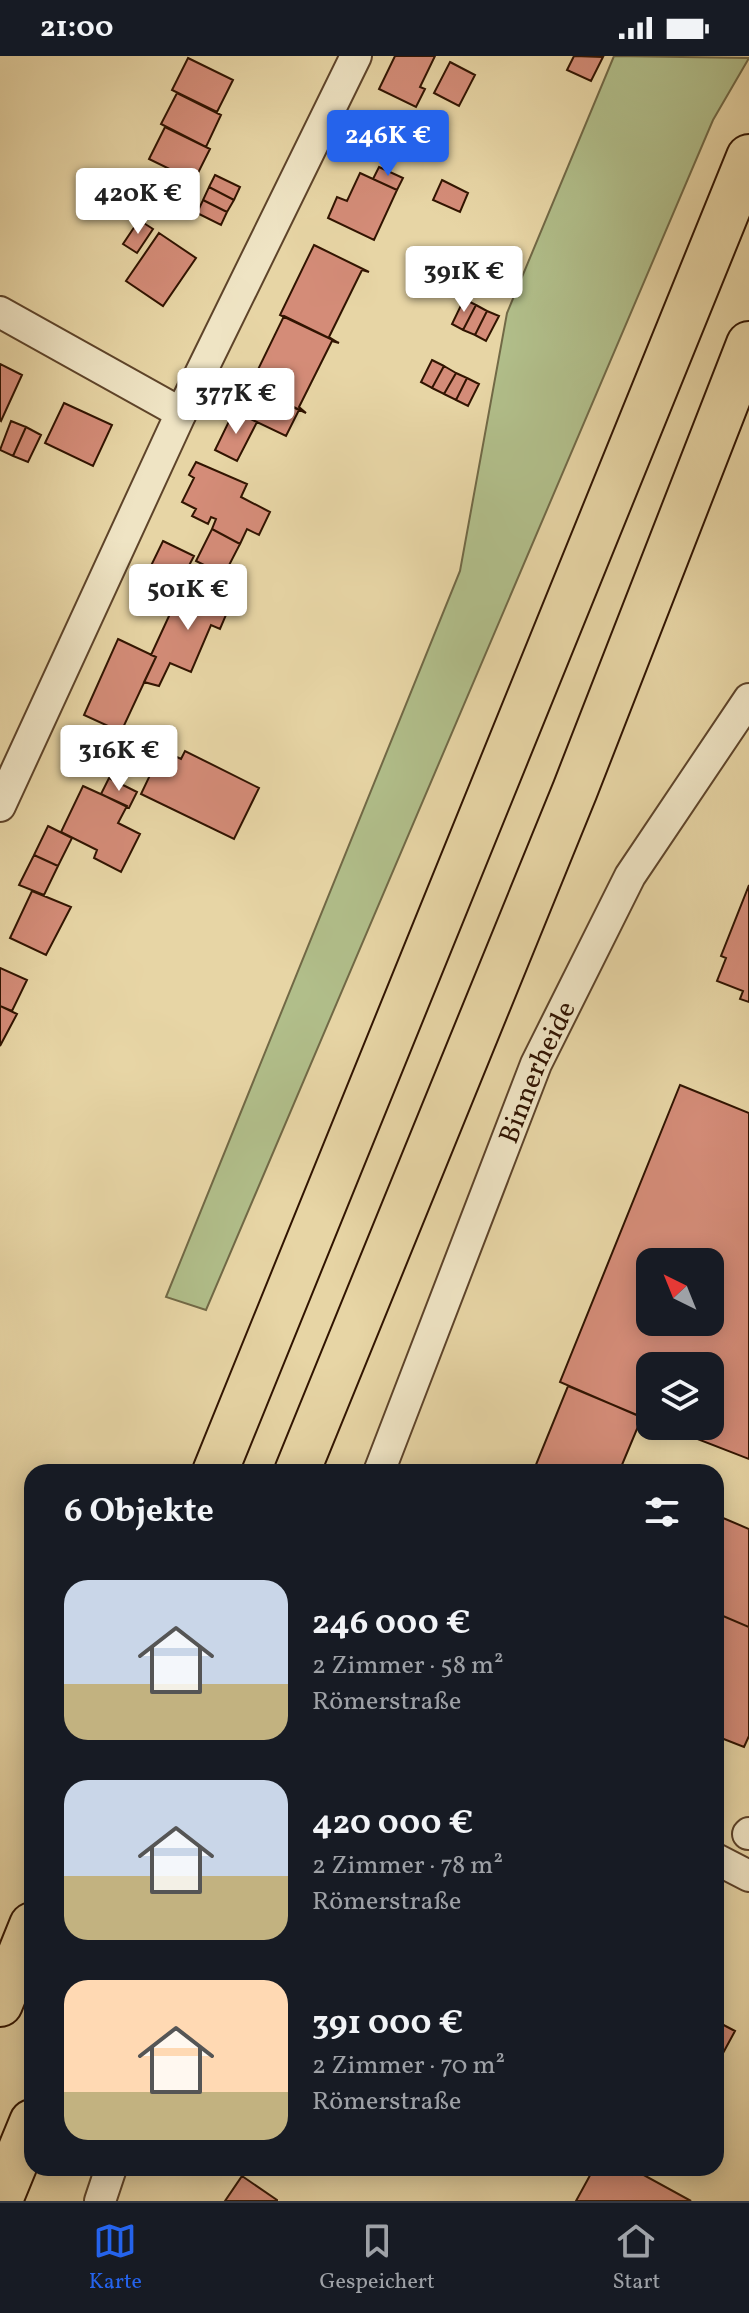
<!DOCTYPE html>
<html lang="de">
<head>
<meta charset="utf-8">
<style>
  body { margin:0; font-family:Vollkorn,serif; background:#242831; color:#f1f3f6; height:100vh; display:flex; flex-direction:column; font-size:30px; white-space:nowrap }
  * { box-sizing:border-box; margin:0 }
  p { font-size:26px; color:#9ea1a6 }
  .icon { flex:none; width:44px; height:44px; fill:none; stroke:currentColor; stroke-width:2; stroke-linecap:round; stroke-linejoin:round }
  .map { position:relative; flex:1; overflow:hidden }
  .drawer { position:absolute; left:24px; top:1408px; width:700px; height:712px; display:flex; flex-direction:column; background:#171b24; border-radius:24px; box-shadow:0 4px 20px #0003 }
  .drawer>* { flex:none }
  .needle { width:52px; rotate:317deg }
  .buttons { position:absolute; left:636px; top:1192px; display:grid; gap:16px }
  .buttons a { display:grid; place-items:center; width:88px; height:88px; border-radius:16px; background:#171b24; box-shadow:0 4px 20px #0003; font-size:40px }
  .price { position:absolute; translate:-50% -68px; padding:0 18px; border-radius:8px; background:#fff; color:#222; font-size:26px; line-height:52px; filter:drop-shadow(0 2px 4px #0008) }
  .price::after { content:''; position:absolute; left:50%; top:48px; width:24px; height:18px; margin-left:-12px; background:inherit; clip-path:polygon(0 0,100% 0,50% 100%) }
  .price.current { background:#2563eb; color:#fff }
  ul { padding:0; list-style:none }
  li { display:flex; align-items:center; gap:24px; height:200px; padding:0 40px }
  li span { display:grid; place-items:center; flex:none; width:224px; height:160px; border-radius:24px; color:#555 }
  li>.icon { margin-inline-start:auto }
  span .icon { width:96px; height:96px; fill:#fffc; stroke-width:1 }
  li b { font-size:34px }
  h2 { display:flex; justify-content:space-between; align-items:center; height:96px; padding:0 40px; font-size:34px }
  .status { display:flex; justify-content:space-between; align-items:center; height:56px; padding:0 40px; background:#171b24; direction:ltr }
  .status svg { height:22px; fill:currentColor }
  .menu { display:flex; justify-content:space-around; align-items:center; height:112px; border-top:2px solid #363941; background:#171b24; font-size:22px; color:#9ea1a6 }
  .menu a { display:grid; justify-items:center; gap:4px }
  .menu .current { color:#2563eb }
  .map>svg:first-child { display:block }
</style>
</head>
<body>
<div class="status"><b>21:00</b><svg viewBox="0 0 49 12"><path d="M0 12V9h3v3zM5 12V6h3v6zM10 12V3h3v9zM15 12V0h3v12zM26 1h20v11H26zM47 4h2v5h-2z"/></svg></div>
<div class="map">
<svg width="749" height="2145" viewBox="0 0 749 2145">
  <rect width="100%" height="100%" fill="#e7d5a5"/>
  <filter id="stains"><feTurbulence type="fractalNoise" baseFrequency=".0025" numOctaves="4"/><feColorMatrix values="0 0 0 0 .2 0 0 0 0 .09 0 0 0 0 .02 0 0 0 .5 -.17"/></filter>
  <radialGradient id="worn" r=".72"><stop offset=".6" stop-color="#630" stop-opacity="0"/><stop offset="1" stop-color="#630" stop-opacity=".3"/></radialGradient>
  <path fill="#b1be8a" stroke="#716946" stroke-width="2" d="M614,0l135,2 -36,62 -507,1190 -40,-13 294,-726 47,-258z"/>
  <path fill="#d48c78" stroke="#311401" stroke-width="2" fill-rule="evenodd" d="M395,0h40l-15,31 5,2 -9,18 -37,-18z
    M574,0l29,1 -12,24 -24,-11z
    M188,2l45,22 -16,32 -45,-22z
    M450,6l25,13 -16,31 -25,-13z
    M177,37l44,22 -15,32 -45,-23z
    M165,71l45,22 -16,32 -45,-22z
    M379,111l24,11 -6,12 -24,-11z
    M360,117l37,17 -23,50 -46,-22 9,-21 10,4z
    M215,119l25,12 -6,13 -25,-13z
    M442,124l26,13 -8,19 -27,-12z
    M209,131l25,13 -7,12 -24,-12z
    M203,144l24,12 -6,13 -24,-12z
    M139,164l14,9 -16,24 -14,-9z
    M159,177l37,25 -33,48 -37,-25z
    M314,189l55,27 -7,-2 -33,67 8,5 -57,-27z
    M464,243l12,6 -13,25 -11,-6z
    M476,249l11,6 -12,24 -12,-5z
    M487,255l12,5 -13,25 -11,-6z
    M284,260l55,27 -7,-2 -33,66 7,6 -56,-27z
    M432,304l12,6 -12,22 -11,-6z
    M0,308l22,11 -21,46 -1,-1z
    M444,310l12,7 -12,21 -12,-6z
    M456,317l11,5 -11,22 -12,-6z
    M467,322l12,6 -11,22 -12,-6z
    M251,330l48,24 -13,26 -50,-24z
    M64,347l48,22 -19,41 -48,-23z
    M234,355l23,11 -20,39 -22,-11z
    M11,365l15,6 -13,29 -13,-6z
    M26,371l15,8 -13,27 -15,-6z
    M196,406l51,22 -6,13 29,15 -11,23 -12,-6 -7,15 -28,-15 4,-10 -5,-2 -3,7 -16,-8 4,-7 -14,-7 12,-24 -5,-3z
    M212,473l28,15 -16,31 -28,-14z
    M163,485l31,15 -12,23 -13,5 -22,-10z
    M208,529l26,11 -14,33 -9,-4 -20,47 -21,-9 -11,23 -15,-4 12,-25 -5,-2 24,-52 6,2 3,-7 8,-3 10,5z
    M118,583l38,18 -35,75 -37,-17z
    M162,694l19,9 4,-8 74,37 -25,51 -93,-45z
    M109,722l28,14 -8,16 -28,-14z
    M83,730l44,20 -9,17 22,11 -19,38 -27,-14 3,-8 -36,-18z
    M48,770l24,12 -14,28 -24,-11z
    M34,799l24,11 -14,29 -25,-10z
    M749,829v117l-9,-3 3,-8 -26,-10 9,-23 -5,-2z
    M32,835l39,16 -25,48 -36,-17z
    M0,912l27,12 -15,31 -12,-5z
    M0,950l17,8 -17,32z
    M680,1029l69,28v346l-85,-33h46v-60h-60v55l-90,-39zM650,1206h60v60h-60z
    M568,1330l74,31 -23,55h-86z
    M716,1459l33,14v98l-33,-14z
    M716,1557l33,14v109l-5,11 -28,-11z
    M716,1965l19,10 -19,35z
    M594,2112h37l60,33h-115z
    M242,2120l35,24v1h-52z"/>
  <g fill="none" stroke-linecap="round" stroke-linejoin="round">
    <g stroke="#5e442a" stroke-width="34">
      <g id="minor">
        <path d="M0,256l181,101"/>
        <path d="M0,750l181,-393 175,-357"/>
        <path id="s1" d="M379,1416l157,-408 94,-188 119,-177"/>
        <path d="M748,1778l1,-1"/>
        <path d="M716,1803l33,17"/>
        <path d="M100,2145l11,-33"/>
      </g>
    </g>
    <g stroke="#311401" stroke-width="48">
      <path id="highway" d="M215,1416l534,-1315
        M297,1416l278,-682 174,-446
        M0,1948l32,-79
        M0,2144l32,-78"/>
    </g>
    <use href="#minor" stroke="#efe4c4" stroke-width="30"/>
    <use href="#highway" stroke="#e7d5a5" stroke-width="44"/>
  </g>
  <g text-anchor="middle" stroke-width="6" stroke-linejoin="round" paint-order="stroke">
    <g font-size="28" fill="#311401" stroke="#efe4c4">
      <text dy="10" stroke="none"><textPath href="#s1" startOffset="430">Binnerheide</textPath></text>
    </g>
  </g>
  <rect width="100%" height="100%" filter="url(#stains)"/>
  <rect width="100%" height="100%" fill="url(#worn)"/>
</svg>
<div class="buttons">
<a><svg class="needle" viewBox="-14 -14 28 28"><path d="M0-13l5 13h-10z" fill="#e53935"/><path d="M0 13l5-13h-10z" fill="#9ea1a6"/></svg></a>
<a><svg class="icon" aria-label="layers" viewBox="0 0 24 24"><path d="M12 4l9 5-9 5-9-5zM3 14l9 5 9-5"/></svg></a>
</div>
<b class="price current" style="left:388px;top:122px">246K €</b>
<b class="price" style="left:138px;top:180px">420K €</b>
<b class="price" style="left:464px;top:258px">391K €</b>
<b class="price" style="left:236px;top:380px">377K €</b>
<b class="price" style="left:188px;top:576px">501K €</b>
<b class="price" style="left:119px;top:737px">316K €</b>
<section class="drawer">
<h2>6 Objekte<svg class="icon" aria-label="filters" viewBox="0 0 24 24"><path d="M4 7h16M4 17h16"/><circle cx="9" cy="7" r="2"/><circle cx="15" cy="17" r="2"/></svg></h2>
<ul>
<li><span style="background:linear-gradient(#c9d6e8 65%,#c2b280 0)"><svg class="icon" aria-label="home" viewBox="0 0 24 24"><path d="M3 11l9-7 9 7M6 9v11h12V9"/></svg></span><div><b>246 000 €</b><p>2 Zimmer · 58 m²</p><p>Römerstraße</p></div></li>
<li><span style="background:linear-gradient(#c9d6e8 60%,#c2b280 0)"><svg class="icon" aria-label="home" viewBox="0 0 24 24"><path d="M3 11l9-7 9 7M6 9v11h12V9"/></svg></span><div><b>420 000 €</b><p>2 Zimmer · 78 m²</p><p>Römerstraße</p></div></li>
<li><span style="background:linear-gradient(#ffd9b3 70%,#c2b280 0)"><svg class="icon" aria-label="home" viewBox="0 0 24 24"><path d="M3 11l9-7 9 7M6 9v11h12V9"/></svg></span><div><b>391 000 €</b><p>2 Zimmer · 70 m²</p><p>Römerstraße</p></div></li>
</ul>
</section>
</div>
<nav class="menu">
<a class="current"><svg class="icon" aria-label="map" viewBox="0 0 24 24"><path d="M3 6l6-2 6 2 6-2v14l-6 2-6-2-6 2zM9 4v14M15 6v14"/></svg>Karte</a>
<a><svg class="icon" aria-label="saved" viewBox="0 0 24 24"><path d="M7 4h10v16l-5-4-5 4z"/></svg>Gespeichert</a>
<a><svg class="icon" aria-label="home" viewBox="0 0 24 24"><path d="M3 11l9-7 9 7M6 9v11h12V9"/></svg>Start</a>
</nav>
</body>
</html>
